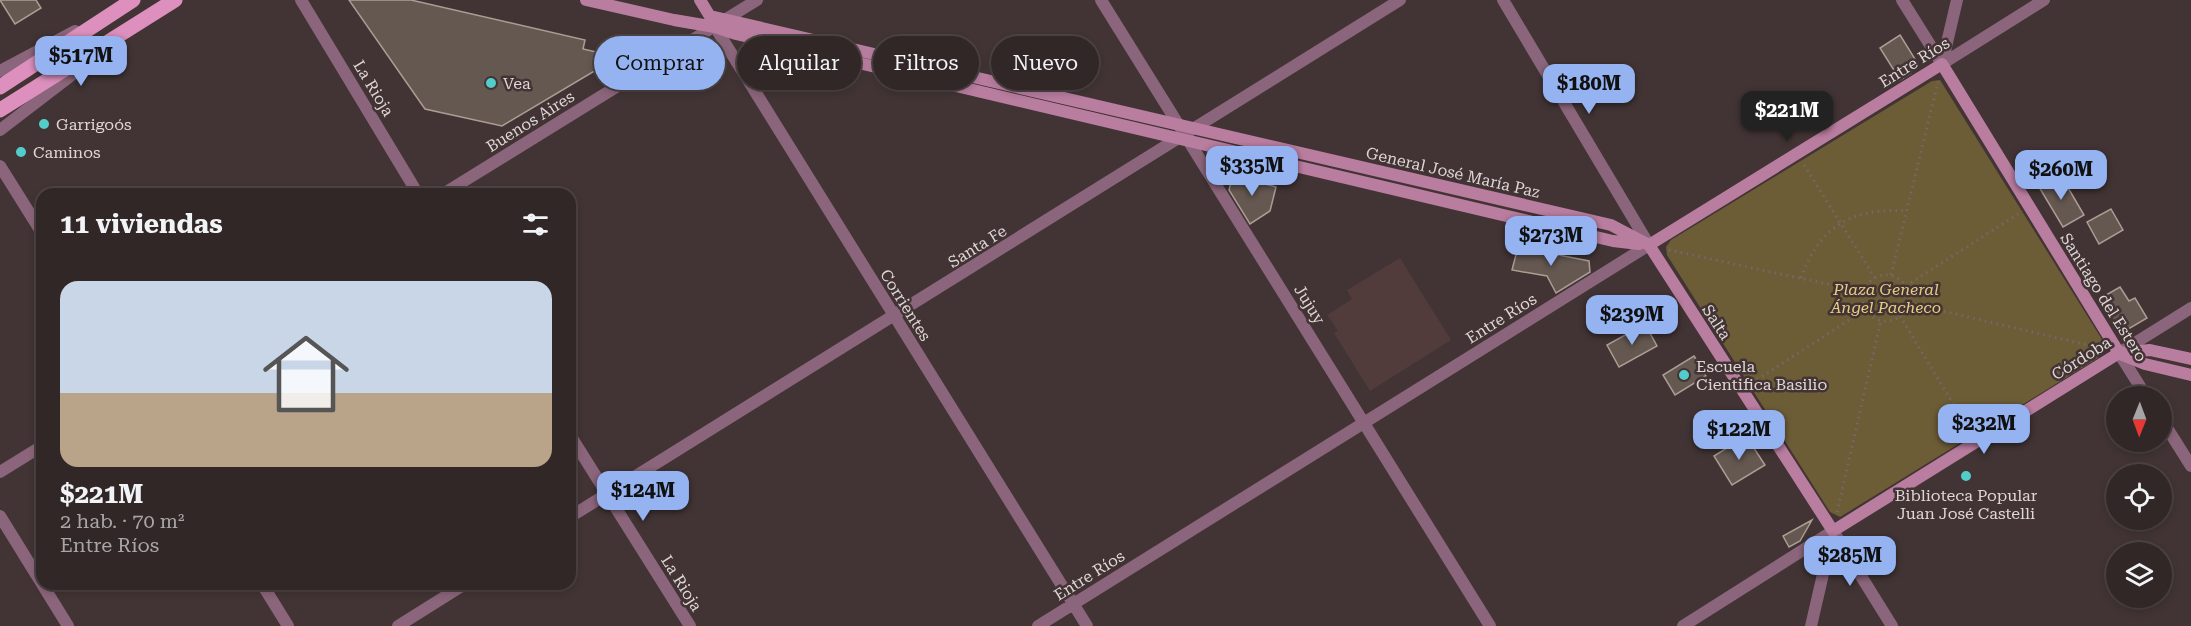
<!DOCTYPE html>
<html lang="es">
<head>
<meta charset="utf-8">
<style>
  body { margin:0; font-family:"Roboto Serif",serif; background:#3d3333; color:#f1f3f6; height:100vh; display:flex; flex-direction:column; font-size:22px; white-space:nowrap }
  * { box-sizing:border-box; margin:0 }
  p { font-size:20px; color:#a8a5a7 }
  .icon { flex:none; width:33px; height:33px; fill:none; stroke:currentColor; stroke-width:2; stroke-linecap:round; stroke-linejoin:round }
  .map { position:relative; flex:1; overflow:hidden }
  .drawer { position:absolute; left:36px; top:188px; width:540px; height:402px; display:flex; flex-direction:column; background:#322727; border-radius:18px; box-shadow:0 3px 9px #0003,0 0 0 2px #4d4444 }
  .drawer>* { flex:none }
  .top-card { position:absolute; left:594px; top:36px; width:570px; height:54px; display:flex; gap:12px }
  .needle { width:39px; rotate:181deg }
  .buttons { position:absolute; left:2106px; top:386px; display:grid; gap:12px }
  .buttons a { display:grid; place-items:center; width:66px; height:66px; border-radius:50%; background:#322727; box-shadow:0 3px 9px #0003,0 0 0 2px #4d4444; font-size:30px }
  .price { position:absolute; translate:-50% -51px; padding:0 14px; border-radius:12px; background:#95b2f1; color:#111; font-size:20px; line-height:39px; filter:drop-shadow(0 2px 3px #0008) }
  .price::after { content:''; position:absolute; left:50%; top:36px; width:18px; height:14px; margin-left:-9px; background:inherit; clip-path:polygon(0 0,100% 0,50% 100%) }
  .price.current { background:#222; color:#fff }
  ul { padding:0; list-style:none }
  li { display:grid; align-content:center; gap:12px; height:318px; padding:0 24px }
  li+li { border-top:2px solid #4d4444 }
  li span { display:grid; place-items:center; height:186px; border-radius:18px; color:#555 }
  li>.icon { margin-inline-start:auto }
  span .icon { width:108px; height:108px; fill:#fffc; stroke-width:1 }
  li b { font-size:26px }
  h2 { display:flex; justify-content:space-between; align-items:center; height:72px; padding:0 24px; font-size:26px }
  .pill { padding:0 21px; border-radius:27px; background:#322727; box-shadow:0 3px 9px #0003,0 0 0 2px #4d4444; font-size:21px; line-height:54px }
  .pill.current { background:#95b2f1; color:#111 }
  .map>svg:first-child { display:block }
</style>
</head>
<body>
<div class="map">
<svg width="2191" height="626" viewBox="0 0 2191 626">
  <rect width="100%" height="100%" fill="#423434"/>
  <path fill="#513b3b" d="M1400,258l51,82 -81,51 -36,-58 4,-2 -11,-16 25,-16 -5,-9z"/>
  <path fill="#6d5d37" d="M1940,80l163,261 1,9 -6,8 -258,159 -10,-5 -163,-257 -1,-8 5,-7 261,-159z"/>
  <path fill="#655851" stroke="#ab9d94" stroke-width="1.5" d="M0,0h36l5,8 -26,16z
    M349,0h62l174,40 -2,9 35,8 -116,69 -77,-17z
    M1900,35l15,24 -4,14 -11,7 -20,-32z
    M2060,174l24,41 -21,12 -24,-40z
    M1233,175l43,12 -6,24 -20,13 -21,-34z
    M2111,209l12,21 -24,14 -12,-22z
    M1518,247l71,14 1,11 -34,21 -9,-17 -35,-6z
    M2120,287l9,14 6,-3 12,20 -22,13 -9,-3 -17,-29z
    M1645,324l12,22 -38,21 -12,-22z
    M1694,356l12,20 -31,19 -12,-20z
    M1746,436l19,29 -33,20 -18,-29z
    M1812,520l-12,21 -11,6 -6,-11z"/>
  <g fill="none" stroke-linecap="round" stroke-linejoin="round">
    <path stroke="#746868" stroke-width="3" stroke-dasharray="1.5 4.5" stroke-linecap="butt" d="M1804,165l71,113
      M1669,250l195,42
      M1891,275l47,-193
      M1863 298a23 23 0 1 1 46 0a23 23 0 1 1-46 0Z
      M1801,278c18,-51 51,-71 105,-67
      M1906,286l112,-72
      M1909,303l191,45
      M1900,316l69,114
      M1752,383l114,-74
      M1837,512l44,-192"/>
    <path stroke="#8b657b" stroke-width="12" d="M301,0l117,194
      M1101,0l389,626
      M1902,0l40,64
      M715,27l372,599
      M1942,64l102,-64
      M1942,64l15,-64
      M0,71l75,-40
      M0,130l94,-72
      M0,166l42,67
      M443,194l314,-194
      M2146,396l-27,-43 72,-45
      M2162,420l29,46
      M570,435l120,191
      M0,472l42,-26
      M0,516l68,110
      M570,517l830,-517
      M1833,531l59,95
      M262,584l26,42
      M398,626l67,-42
      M1038,626l611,-381 -146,-245
      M1683,626l150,-95
      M1811,626l22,-95"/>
    <path stroke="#b97da0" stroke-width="12" d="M586,0l88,20 41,7 21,7 877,207 26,3
      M700,0l14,23
      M710,16l901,209 38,20 184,286 286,-178 31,-3 41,9
      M1649,245l293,-181 177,289
      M2120,354l25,10 46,11"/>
    <path stroke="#dd90bd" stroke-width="15" d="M0,87l133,-87
      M0,110l175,-110"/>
  </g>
  <g fill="#53cdca" stroke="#423434" stroke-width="2">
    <circle cx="491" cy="83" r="6"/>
    <circle cx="44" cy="124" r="6"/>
    <circle cx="21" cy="152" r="6"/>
    <circle cx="1684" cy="375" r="6"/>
    <circle cx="1966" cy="476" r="6"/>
  </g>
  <g text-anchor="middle" stroke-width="5" stroke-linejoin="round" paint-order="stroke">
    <g font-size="16" fill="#dfd6d5" stroke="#423434">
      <text transform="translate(1914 62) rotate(-32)" y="6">Entre Ríos</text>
      <text transform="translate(374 88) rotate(59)" y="6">La Rioja</text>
      <text transform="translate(530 121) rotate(-32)" y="6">Buenos Aires</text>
      <text transform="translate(1453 172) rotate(13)" y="6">General José María Paz</text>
      <text transform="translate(977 246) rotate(-32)" y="6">Santa Fe</text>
      <text transform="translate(2104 297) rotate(58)" y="6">Santiago del Estero</text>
      <text transform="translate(1310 304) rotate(58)" y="6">Jujuy</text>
      <text transform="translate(906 305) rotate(58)" y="6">Corrientes</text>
      <text transform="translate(1501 318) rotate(-32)" y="6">Entre Ríos</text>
      <text transform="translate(1717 322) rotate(57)" y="6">Salta</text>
      <text transform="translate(2081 358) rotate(-32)" y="6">Córdoba</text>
      <text transform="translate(1089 575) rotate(-32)" y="6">Entre Ríos</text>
      <text transform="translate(682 583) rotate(58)" y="6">La Rioja</text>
    </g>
    <g font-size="16" fill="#dfd6d5" stroke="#423434" text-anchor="start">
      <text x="503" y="89">Vea</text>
      <text x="56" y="130">Garrigoós</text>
      <text x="33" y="158">Caminos</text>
      <text x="1696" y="372">Escuela<tspan x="1696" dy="18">Cientifica Basilio</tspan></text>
      <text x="1966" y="501" text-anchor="middle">Biblioteca Popular<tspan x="1966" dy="18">Juan José Castelli</tspan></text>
    </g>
    <g font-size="16" font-style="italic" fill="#e9cc82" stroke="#423434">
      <text x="1886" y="295">Plaza General<tspan x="1886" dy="18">Ángel Pacheco</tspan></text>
    </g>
  </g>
</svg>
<div class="buttons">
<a><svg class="needle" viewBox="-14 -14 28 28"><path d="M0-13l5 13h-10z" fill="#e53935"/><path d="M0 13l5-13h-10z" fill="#a8a5a7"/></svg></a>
<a><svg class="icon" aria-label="locate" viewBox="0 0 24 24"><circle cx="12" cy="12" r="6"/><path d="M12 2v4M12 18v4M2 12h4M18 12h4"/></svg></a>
<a><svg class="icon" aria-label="layers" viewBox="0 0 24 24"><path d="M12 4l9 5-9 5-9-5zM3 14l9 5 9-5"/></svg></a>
</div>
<b class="price" style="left:81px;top:87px">$517M</b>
<b class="price" style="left:1589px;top:115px">$180M</b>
<b class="price current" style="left:1787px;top:142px">$221M</b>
<b class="price" style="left:1252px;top:197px">$335M</b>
<b class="price" style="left:2061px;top:201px">$260M</b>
<b class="price" style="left:1551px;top:267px">$273M</b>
<b class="price" style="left:1632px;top:346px">$239M</b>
<b class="price" style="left:1984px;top:455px">$232M</b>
<b class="price" style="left:1739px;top:461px">$122M</b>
<b class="price" style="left:643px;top:522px">$124M</b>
<b class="price" style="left:1850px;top:587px">$285M</b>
<div class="top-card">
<a class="pill current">Comprar</a>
<a class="pill">Alquilar</a>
<a class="pill">Filtros</a>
<a class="pill">Nuevo</a>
</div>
<section class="drawer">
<h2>11 viviendas<svg class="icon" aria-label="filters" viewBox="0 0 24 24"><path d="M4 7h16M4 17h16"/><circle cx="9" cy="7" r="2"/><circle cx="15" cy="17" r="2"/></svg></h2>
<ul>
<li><span style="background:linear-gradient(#c9d6e8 60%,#b9a48a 0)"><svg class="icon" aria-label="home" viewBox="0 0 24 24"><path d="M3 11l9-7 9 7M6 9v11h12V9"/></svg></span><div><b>$221M</b><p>2 hab. · 70 m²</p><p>Entre Ríos</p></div></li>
</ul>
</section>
</div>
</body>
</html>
